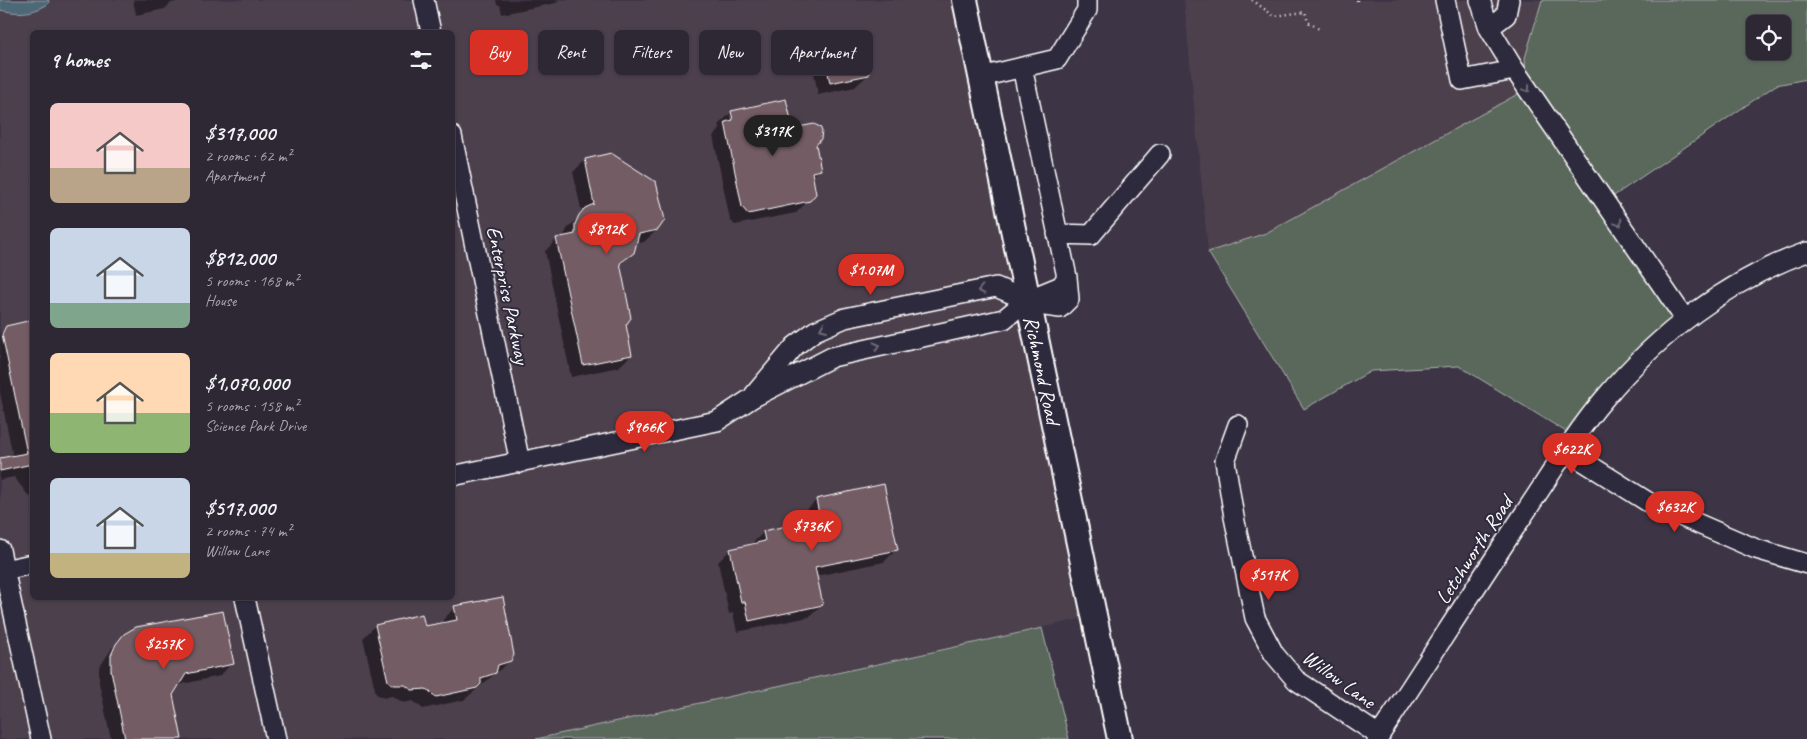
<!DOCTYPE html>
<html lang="en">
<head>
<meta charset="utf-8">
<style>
  body { margin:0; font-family:Caveat,sans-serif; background:#362f3c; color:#f1f3f6; height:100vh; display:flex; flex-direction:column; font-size:19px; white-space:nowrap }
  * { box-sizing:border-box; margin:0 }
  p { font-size:16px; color:#a7a5ac }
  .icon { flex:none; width:28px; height:28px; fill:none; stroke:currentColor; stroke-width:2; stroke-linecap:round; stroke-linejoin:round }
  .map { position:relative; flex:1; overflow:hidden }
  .panel { position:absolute; left:30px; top:30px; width:425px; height:570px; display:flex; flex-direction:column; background:#2e2734; border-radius:8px; box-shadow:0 1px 4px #0004,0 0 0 1px #49444f }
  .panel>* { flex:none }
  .hud { position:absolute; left:470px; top:30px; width:475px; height:45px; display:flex; gap:10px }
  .tools { position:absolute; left:1746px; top:15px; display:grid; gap:10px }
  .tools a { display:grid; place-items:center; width:45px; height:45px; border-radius:8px; background:#2e2734; box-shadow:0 1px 4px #0004,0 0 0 1px #49444f; font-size:25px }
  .price { position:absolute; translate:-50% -42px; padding:0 11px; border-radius:18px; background:#d93025; color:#fff; font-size:16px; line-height:32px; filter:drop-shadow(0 1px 2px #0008) }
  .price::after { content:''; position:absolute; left:50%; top:30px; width:15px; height:11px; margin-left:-8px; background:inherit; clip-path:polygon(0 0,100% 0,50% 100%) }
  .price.active { background:#222; color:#fff }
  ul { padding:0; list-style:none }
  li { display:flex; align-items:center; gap:15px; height:125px; padding:0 20px }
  li span { display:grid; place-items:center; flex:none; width:140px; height:100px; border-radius:8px; color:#555 }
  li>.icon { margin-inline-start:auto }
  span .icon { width:60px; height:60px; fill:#fffc; stroke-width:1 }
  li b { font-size:21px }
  h2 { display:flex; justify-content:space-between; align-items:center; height:60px; padding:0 20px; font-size:21px }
  .pill { padding:0 18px; border-radius:8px; background:#2e2734; box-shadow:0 1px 4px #0004,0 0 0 1px #49444f; font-size:18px; line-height:45px }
  .pill.active { background:#d93025; color:#fff }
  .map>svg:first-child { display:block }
</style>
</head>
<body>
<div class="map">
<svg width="1807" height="739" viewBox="0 0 1807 739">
  <rect width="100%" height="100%" fill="#3d3445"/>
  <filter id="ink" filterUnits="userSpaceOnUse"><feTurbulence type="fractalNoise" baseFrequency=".02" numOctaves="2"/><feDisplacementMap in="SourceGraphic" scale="10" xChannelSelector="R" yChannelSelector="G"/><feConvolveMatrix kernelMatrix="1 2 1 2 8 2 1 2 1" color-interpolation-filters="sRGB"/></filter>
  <g filter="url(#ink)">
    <path fill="#4d404e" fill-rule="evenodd" d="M0,0h965l129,616 -558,123h-536zM32,32h420v566h-420z
      M1184,0h358l-17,58 150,231 -136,118 -80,-41 -88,5 -105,-138 -58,19z"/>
    <path fill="#5a675c" stroke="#acb3ae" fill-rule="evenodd" d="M1542,0h265v79l-31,6 -171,117 80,117 -109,119 -117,-72 -88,5 -67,38 -96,-157 58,-19 261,-144 -2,-31zM1755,24h27v27h-27z
      M1042,628l27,111h-533z"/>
    <path fill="#4e6876" stroke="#95a4ad" d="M0,0h49l-1,4c-16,10 -30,10 -48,6z"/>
    <path fill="#0007" d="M133,0h53l-15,3 -6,6 -29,6z
      M496,0h63l-3,3 -54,11 -2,-9h-3z
      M823,44l45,31 -13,12 -37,8 -7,-38z
      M732,112l60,18 22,15 5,25 -8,8 -2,22 -13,13 -61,12 -5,-5 -17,-84 7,-7 -1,-5z
      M585,160l72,70 -13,12 -9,2 -2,8 -14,14 6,59 6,30 -12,12 -48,10 -26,-126 12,-12 6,-1 4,-9 15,-15 -9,-42z
      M32,322v176l-5,-4 -13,-17 -14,3v-20l13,-3 -13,-64v-60l6,-6z
      M817,500l80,49 -13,13 -68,14 6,29 -13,12 -72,15 -4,-19 -4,1 -11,-52 12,-12 21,-6 13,-12 43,-9 -3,-11z
      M455,607l55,54 -46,39 -41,9 -10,-8 -9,2 -12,-7 -8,2 -8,-4 -13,-56 12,-12 49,1 19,-3v-4z
      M125,635l107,28 -12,13 -42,9 -7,9 10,45h-70l-12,-56v-15l13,-20z"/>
    <path fill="#735b64" stroke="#fff" d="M861,36l8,39 -39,8 -8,-40z
      M786,99l7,29 21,-4 6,3 2,4 -1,8 -5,6 5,25 -9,2 4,22 -6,7 -62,13 -6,-7 -17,-85 8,-2 -2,-9z
      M611,153l45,29 9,38 -7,10 -19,4 -5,19 -14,10 11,55 -5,7 6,30 -49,10 -27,-127 19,-4v-10l4,-9 6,-7 9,-4 -9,-45z
      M32,320v144l-32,7v-13l27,-5 -25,-119 4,-8z
      M884,484l14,66 -83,17 8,38 -74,16 -4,-19h-4l-11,-53 35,-8 -2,-10 57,-12 -4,-20z
      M503,597l11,58 -3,6 -13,4 -2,8 -15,5v6l-4,4 -41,9 -10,-8 -14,1 -7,-5h-12l-5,-4 -13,-56 47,-11 3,12 32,-6 -3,-14z
      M223,611l11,53 -48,10 -13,21 9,44h-57l-14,-69v-15l5,-11 8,-10 12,-7z"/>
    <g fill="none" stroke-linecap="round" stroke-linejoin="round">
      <g stroke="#fff" stroke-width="22">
        <path id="minor" d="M424,0l7,32
          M1445,0l17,80 52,-10
          M1480,0l9,28 23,38 173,253
          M1489,28l17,-13 3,-15
          M981,77l76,-18 30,-49v-10
          M452,136l68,327
          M1057,234l34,1 69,-81
          M754,395l41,-49 20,-15 30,-13 151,-31 42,18 22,3 9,-9 -2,-22 -45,-210
          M1238,425l-13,36 9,56 21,101 19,36 22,26 84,56
          M1567,451l81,51 108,47 51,15
          M452,476l265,-55 35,-23 80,-41 172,-38 23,-19 34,-14 6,-9
          M0,550l41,189
          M4,570l28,-6
          M245,598l31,141
          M1377,739c49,-74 96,-149 145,-222 26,-38 52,-83 82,-118 53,-64 124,-119 203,-147"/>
      </g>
      <g stroke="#fff" stroke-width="28">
        <path id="major" d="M965,0l155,739"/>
      </g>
      <path stroke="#fff" stroke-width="2.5" stroke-dasharray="1 4" stroke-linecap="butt" d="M1252,0l22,16 31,-4 3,10 11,7
        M1357,0v1"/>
      <use href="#minor" stroke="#2f2a3d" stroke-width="19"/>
      <use href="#major" stroke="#2f2a3d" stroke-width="24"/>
    </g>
    <defs><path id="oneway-chevron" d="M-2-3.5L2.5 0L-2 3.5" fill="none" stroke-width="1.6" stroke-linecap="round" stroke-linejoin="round" transform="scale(1.25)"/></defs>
    <g stroke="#6d6a77">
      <use href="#oneway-chevron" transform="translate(1527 89) rotate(56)"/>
      <use href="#oneway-chevron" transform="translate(1619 223) rotate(56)"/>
      <use href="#oneway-chevron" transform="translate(981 290) rotate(168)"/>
      <use href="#oneway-chevron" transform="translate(823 328) rotate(156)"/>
      <use href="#oneway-chevron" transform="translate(877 346) rotate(-14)"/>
    </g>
  </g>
  <g text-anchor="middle" stroke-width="4" stroke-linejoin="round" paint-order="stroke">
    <g font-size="21" fill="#fff" stroke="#2f2a3d">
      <text transform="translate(508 295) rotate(78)" y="7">Enterprise Parkway</text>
      <text transform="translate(1042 370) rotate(78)" y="7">Richmond Road</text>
      <text transform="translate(1474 550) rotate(-57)" y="7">Letchworth Road</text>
      <text transform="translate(1339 679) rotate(36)" y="7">Willow Lane</text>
    </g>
  </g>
</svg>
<div class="tools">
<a><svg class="icon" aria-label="locate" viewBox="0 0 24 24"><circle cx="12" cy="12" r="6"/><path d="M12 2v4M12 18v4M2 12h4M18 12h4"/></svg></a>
</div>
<b class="price active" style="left:773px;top:157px">$317K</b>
<b class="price" style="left:607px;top:255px">$812K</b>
<b class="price" style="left:871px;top:296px">$1.07M</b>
<b class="price" style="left:645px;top:453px">$966K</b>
<b class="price" style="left:1572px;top:475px">$622K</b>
<b class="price" style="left:1675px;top:533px">$632K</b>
<b class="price" style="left:812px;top:552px">$736K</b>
<b class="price" style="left:1269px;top:601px">$517K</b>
<b class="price" style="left:164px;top:670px">$257K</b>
<div class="hud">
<a class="pill active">Buy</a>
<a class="pill">Rent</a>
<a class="pill">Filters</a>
<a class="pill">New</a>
<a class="pill">Apartment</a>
</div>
<section class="panel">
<h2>9 homes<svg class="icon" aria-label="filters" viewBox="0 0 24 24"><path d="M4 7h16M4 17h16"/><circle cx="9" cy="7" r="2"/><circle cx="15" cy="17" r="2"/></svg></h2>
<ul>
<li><span style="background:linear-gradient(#f6c9c9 65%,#b9a48a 0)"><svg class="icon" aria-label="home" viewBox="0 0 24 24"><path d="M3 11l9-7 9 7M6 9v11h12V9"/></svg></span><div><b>$317,000</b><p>2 rooms · 62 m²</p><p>Apartment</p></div></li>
<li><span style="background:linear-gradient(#c9d6e8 75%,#7fa58c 0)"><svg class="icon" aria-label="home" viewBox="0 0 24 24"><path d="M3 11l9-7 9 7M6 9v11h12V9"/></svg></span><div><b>$812,000</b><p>5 rooms · 168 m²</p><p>House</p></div></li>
<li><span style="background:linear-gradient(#ffd9b3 60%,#8fb573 0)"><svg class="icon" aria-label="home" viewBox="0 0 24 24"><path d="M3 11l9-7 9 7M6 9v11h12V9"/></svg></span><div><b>$1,070,000</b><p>5 rooms · 158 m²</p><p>Science Park Drive</p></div></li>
<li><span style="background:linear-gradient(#c9d6e8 75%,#c2b280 0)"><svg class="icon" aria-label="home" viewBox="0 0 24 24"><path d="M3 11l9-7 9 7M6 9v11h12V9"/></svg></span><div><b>$517,000</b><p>2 rooms · 74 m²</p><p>Willow Lane</p></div></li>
</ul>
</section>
</div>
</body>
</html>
